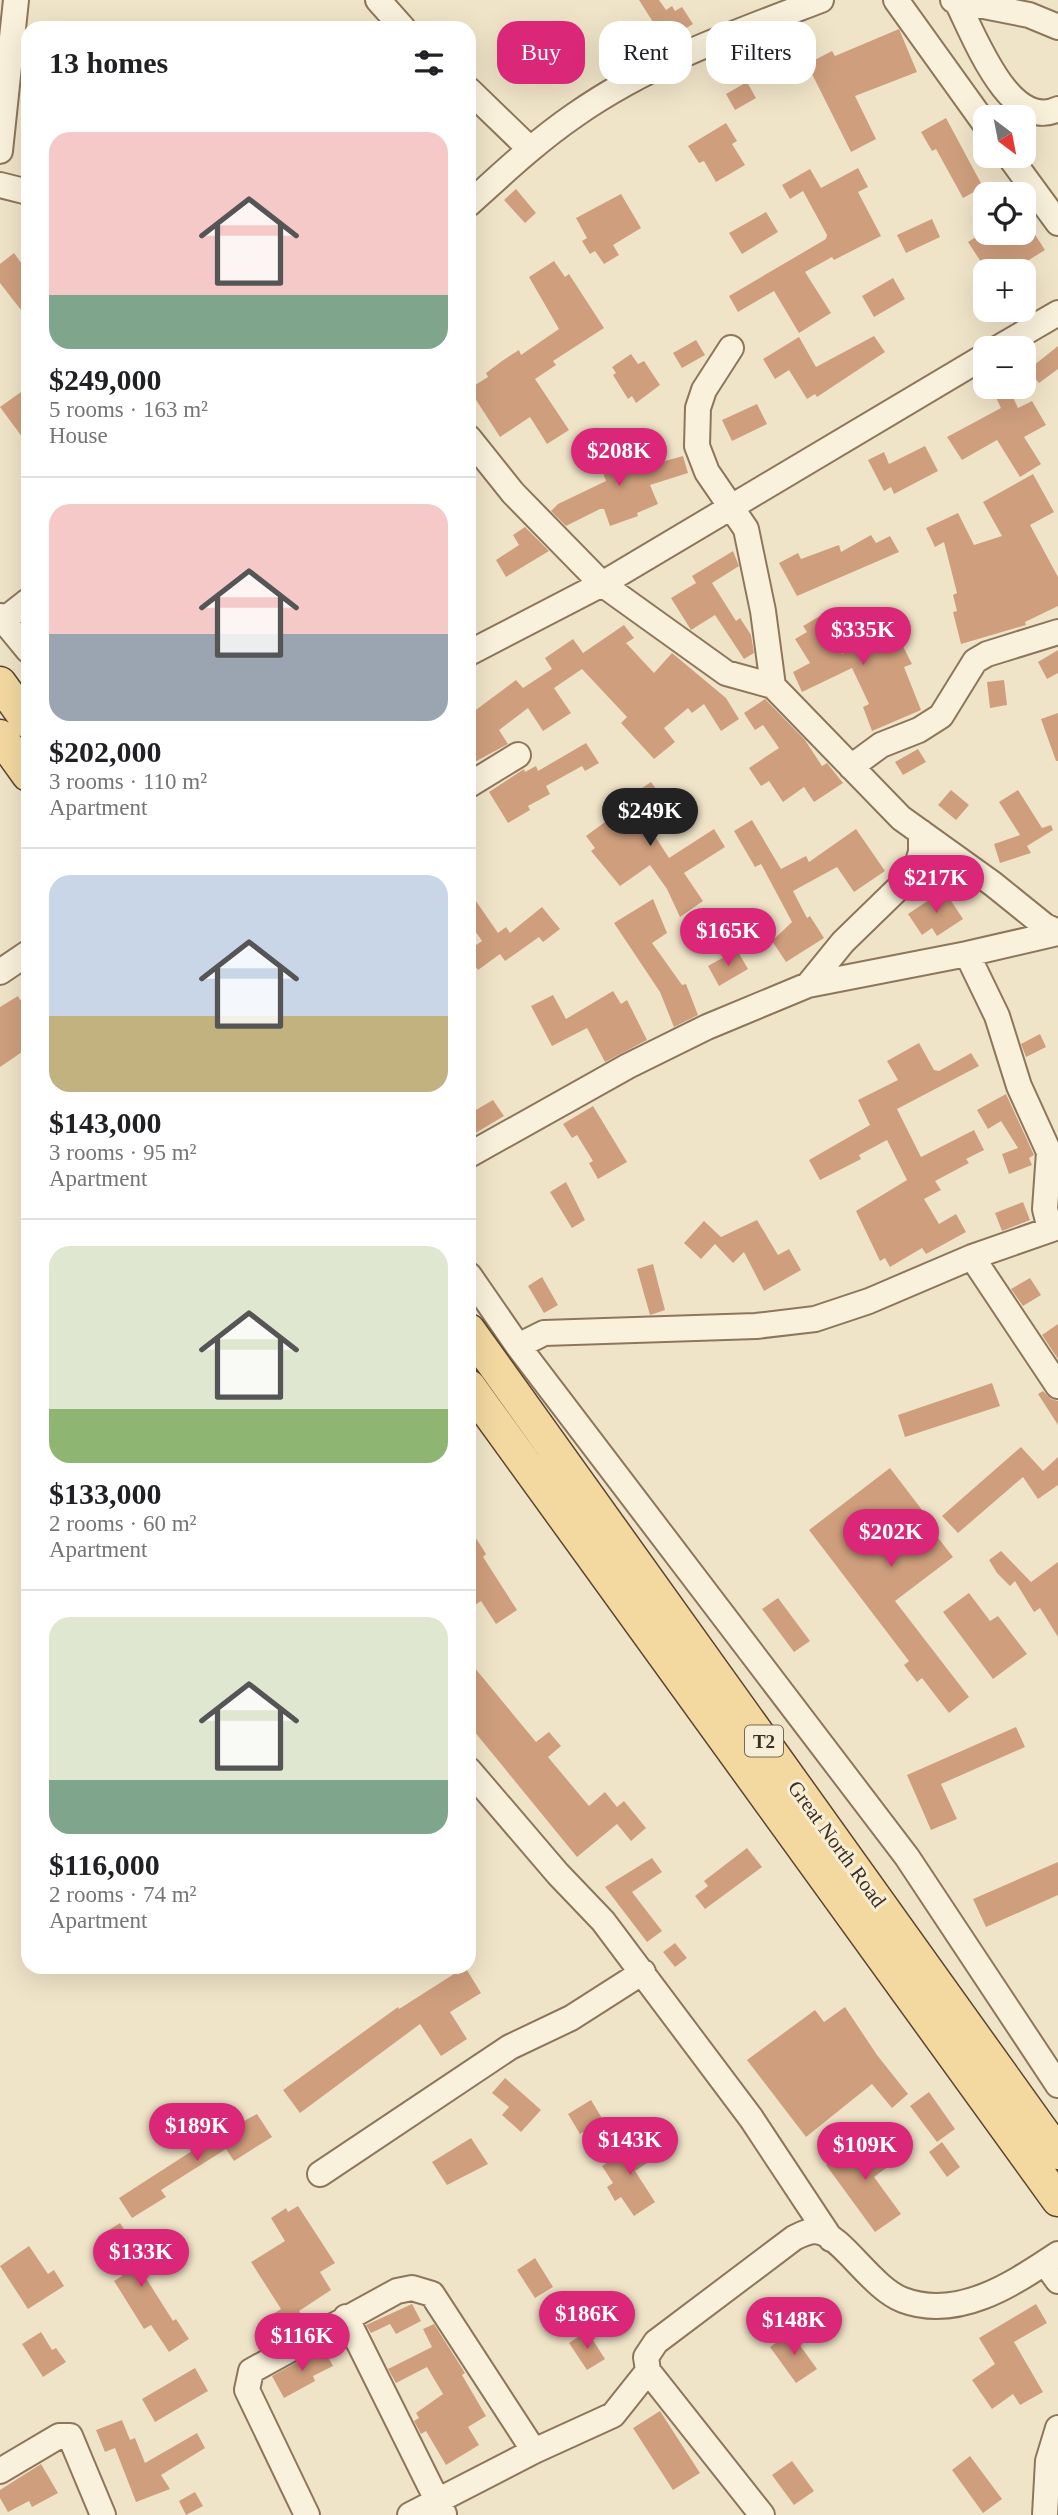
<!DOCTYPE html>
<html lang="en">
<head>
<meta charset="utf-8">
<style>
  body { margin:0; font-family:"Times New Roman",serif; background:#f2f2f2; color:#202124; height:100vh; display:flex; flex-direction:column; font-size:26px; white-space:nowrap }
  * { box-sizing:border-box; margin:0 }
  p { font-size:23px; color:#757577 }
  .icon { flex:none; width:38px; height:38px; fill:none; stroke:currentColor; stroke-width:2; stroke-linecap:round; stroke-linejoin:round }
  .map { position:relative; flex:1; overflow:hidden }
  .panel { position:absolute; left:21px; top:21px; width:455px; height:1953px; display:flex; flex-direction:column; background:#fff; border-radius:21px; box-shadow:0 7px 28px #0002 }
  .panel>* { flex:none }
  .guide { position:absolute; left:497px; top:21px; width:455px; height:63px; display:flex; gap:14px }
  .needle { width:46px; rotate:148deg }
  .tools { position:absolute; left:973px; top:105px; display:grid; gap:14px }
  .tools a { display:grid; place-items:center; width:63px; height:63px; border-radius:14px; background:#fff; box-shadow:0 7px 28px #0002; font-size:35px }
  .price { position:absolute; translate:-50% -60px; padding:0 16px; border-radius:24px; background:#db2777; color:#fff; font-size:23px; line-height:46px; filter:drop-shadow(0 2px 4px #0008) }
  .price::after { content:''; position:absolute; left:50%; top:42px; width:21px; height:16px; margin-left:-10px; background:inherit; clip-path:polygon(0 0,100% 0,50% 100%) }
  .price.selected { background:#222; color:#fff }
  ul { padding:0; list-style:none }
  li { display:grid; align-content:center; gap:14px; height:371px; padding:0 28px }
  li+li { border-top:2px solid #e0e0e0 }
  li span { display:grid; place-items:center; height:217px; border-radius:21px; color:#555 }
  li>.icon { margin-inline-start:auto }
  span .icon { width:126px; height:126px; fill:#fffc; stroke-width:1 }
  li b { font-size:30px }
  h2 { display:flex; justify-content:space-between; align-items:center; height:84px; padding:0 28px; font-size:30px }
  .tag { padding:0 24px; border-radius:21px; background:#fff; box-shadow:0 7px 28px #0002; font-size:24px; line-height:63px }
  .tag.selected { background:#db2777; color:#fff }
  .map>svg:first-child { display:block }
</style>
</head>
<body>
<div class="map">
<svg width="1058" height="2515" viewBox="0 0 1058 2515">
  <rect width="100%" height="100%" fill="#f0e4c8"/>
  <path fill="#cf9f7d" d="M639,0h20l7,10 6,-4 3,5 7,-4 11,17 -28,17z
    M899,29l18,43 -62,24 21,43 -25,13 -44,-88 25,-13 3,5z
    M747,82l9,16 -21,12 -9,-16z
    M946,118l37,69 -20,11 -27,-49 -4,2 -11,-19z
    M726,123l11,18 -5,3 13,21 -29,17 -12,-21 -5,2 -11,-17z
    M858,168l10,19 -10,5 23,44 -47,24 -2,-3 -27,15 26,41 -32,20 -25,-42 -36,21 -9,-16 97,-57 1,-4 -24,-44 -13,8 -8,-14 28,-16 11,19z
    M516,189l20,24 -11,10 -21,-23z
    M621,194l20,34 -28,17 6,10 -15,9 -9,-13 -5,3 -8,-13 5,-3 -11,-20z
    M766,212l12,20 -36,22 -13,-21z
    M932,219l8,18 -34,16 -9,-18z
    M982,233h52l11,17 -34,21h-24l-19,-29z
    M14,253l14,19v47l-28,-36v-19z
    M554,261l11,16 4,-3 35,54 -51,33 3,4 -21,14 34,51 -22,14 -17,-27 -30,20 -31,-48 19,-12 -2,-4 16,-12 17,-11 2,5 38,-26 -30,-52z
    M893,278l12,21 -31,18 -12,-21z
    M874,336l11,16 -68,45 -2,-3 -8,5 -18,-29 -14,9 -12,-20 36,-22 17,30z
    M696,340l9,15 -23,13 -9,-15z
    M1058,346v23l-19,14 -11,-13z
    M631,354l7,10 6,-3 16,24 -24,18 -4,-7 -4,3 -15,-24 3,-2 -4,-6z
    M28,387v58l-28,-38z
    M991,387h17l10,21 14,-7 14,24 -22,12 17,27 -21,13 -23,-37 -35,20 -15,-23 54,-29z
    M757,404l10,20 -35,17 -10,-21z
    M612,437l4,12 4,-2 9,24 54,-15 5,17 -38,12 8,19 -21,9 1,3 -28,10 -6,-17h-4l-34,17 -15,-15 7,-7 48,-23 -13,-37z
    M925,446l13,25 -44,23 -3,-7 -7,4 -16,-31 16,-8 5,12z
    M1033,474l21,38 -24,13 28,52v29l-33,16 1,3 -65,19 -8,-32 4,-1 -4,-16 4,-2 -13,-51 -9,5 -9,-19 32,-15 16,32 28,-9 -19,-34z
    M525,527l24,24 -43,26 -10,-17 23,-15 -6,-10z
    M871,535l5,8 14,-7 9,16 -102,44 -18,-33 19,-10 3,6 38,-14 2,7z
    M733,551l6,15 -27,17 24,38 4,-3 11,17 3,18 -10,6 -29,-44 -24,15 -20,-32 25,-15 -4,-7z
    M883,607l29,57 -8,3 17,43 -49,21 -9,-24 6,-3 -17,-36 -50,24 -9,-20 17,-9 -15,-24 12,-7 -4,-6 17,-10 22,38 24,-12 -10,-24z
    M624,625l10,13 -8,5 28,30 18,-20 54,45 13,21 -18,12 -17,-27 -12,9 -4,-5 -24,20 11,14 -21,17 -33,-36 6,-6 -45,-48 -28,19 17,25 -28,18 -15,-23 -29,22 9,14 -39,21v-50l47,-35 7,8 29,-19 -7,-11 28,-19 10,14z
    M1058,650v23l-11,6 -9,-17z
    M1004,680l3,25 -17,3 -3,-26z
    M765,699l40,41 17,26 5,-3 16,20 -29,19 -10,-15 -21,15 -14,-21 -8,5 -12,-18 30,-20 -16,-23 -8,5 -11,-17z
    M1058,713v48h-2l-15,-42z
    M586,743l13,20 -14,8 -3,-5 -36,20 4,8 -22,12 2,4 -22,13 -19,-31 35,-23 1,3 11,-6 2,5z
    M918,749l8,13 -23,13 -8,-13z
    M651,782l19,26 -23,16 22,34 45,-29 11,18 -41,26 19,28 -23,16 -13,-28 -17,-24 -30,21 -29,-35 4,-3 -9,-12 38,-28 -4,-5z
    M951,790l18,15 -13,15 -18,-15z
    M1018,790l24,38 9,-3 2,5 -26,16 4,7 -31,10 -6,-19 26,-9 -21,-33z
    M752,820l29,49 25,-13 3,6 47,-33 29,42 -31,21 -17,-25 -44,24 14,27 3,-2 14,22 -38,24 -14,-21 20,-19 -31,-58 -6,3 -21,-36z
    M944,890l19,29 -26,17 -5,-8 -10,7 -14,-21z
    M469,891l29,42 8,-6 4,6 32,-26 18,22 -17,13 -4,-5 -34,24 -5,-7 -22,16 -9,-13v-7l13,-9 -13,-19z
    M653,899l14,34 -15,10 30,42 4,-1 12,31 -24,12 -14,-35 -46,-69z
    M737,950l11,19 -29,17 -11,-20z
    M613,991l8,13 6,-4 20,40 -42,22 -18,-34 -35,18 -21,-40 22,-11 13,24z
    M28,995v53l-28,19v-60l18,-11 2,4z
    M1040,1034l6,13 -20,10 -5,-13z
    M919,1043l15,27 5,1 32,-18 8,13 -82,43 24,48 53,-27 10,20 -18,9 3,4 -34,18 6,9 -17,9 15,25 17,-10 10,18 -40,22 -4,-6 -32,19 -5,-9 -5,3 -24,-50 51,-31 -20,-40 -28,15 2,4 -41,21 -11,-20 61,-35 -12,-25 40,-20 -11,-19z
    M1006,1094l28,61 -5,3 3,7 -23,9 -7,-20 16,-6 -17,-27 -13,8 -11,-19z
    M493,1100l11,16 -35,21v-23z
    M593,1106l34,56 -29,17 -9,-16 4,-2 -16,-26 -5,3 -9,-14z
    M566,1182l19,38 -13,8 -22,-36z
    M1023,1202l7,18 -28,11 -7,-18z
    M757,1220l21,35 11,-6 12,21 -37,21 -20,-39 -11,11 -18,-19 -14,15 -17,-16 20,-22 17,16z
    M653,1264l12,46 -15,5 -13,-46z
    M542,1277l16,28 -14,8 -16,-27z
    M1030,1278l11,17 -18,11 -12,-17z
    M1058,1324v35l-16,-24z
    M992,1383l8,23 -95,31 -7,-22z
    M1043,1391l8,8 7,2v24l-20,-31z
    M1021,1447l22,24 15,-14v28l-20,14 -15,-22 -65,56 -16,-17z
    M890,1468l45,59 -3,3 21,27 -58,44 74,96 -20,16 -27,-35 -5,4 -13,-17 5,-4 -100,-131z
    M469,1527l17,27 -3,3 34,53 -21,14 -15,-23 -12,8z
    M1001,1551l30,31 27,-20v75l-18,-29 -6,4 -19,-31 -5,5 -13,-13 -8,-13z
    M969,1593l21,28 8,-5 29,38 -34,25 -50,-67z
    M778,1598l32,43 -16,11 -32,-43z
    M469,1661l67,81 13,-10 12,14 -13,11 41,49 16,-14 12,15 7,-6 22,27 -15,13 -14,-17 -40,33 -108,-132z
    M1016,1727l9,20 -84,37 16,35 -26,11 -24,-55z
    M747,1848l15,19 -57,42 -10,-13 13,-10 -4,-5z
    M652,1858l10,14 -30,20 30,39 -15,11 -42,-55z
    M1058,1862v33l-72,32 -13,-28z
    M675,1943l12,15 -12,9 -12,-15z
    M465,1967l16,26 -31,19 17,27 -26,17 -21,-32 -120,89 -17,-23 115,-83 1,2z
    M845,2007l32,48 31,39 -16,14 -20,-24 -66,53 -59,-77 68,-50 9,12z
    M505,2078l36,32 -20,22 -19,-17 7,-8 -17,-14z
    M929,2092l26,37 -18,13 -27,-36z
    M591,2100l12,20 -23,14 -12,-20z
    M257,2114l15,23 -38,24 -8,-12 -65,41 5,7 -34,21 -13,-20 90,-58z
    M867,2135l22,31 -15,11 27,37 -26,18 -49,-67z
    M471,2138l17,26 -41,21 -15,-23z
    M644,2139l12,18 -21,14 20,31 -21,14 -13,-19 -6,4 -8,-14 6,-4 -11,-17z
    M942,2142l18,25 -13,10 -18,-25z
    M298,2206l37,57 -15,9 11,18 -32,21 8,12 -32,18 -13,-20 19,-12 -30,-47 34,-21 -14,-23 15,-10 2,4z
    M120,2223l18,29 -6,4 41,65 3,-2 13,20 -20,13 -18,-27 -7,4 -30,-48 8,-5 -24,-39z
    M29,2246l19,28 6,-4 10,16 -36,23 -28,-43z
    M535,2258l18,29 -18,11 -18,-28z
    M412,2304l9,17 -25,13 -6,-10 -19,9 -5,-8z
    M1036,2304l11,19 -33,19 29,50 -23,13 -7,-11 -21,15 -20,-29 23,-16 -16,-26z
    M434,2324l31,49 -3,2 24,41 -18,11 11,18 -33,20 -20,-34 -5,3 -7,-13 5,-3 -3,-5 27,-19 -16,-27 -31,16 -8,-14 44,-22 -9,-18z
    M794,2330l8,12 -3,2 18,25 -21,14 -26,-36z
    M587,2331l18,28 -18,11 -18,-27z
    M41,2332l11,18 4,-2 10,14 -23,15 -21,-33z
    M323,2348l10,18 -20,10 2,5 -31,17 -12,-22z
    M195,2368l13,23 -53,31 -13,-23z
    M660,2411l40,62 -27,17 -40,-62z
    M122,2420l8,20 5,-2 10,25 52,-30 8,15 -44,27 9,14 -34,13 -21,-54 -10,4 -9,-22z
    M970,2456l32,43 -19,14 -31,-43z
    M792,2461l22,30 -20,14 -22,-30z
    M41,2464l17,29 -26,14 -3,-6 -21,11 -8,-14v-8z
    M195,2492l8,14 -17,9 -7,-14z"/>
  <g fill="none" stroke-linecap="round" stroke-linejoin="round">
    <g stroke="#8d765c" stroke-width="28">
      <path id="minor" d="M378,0l25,28
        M896,0l89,124
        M953,0l76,15 29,12
        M957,2c17,33 53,131 101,107
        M469,90l61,59
        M0,151l16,-151
        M1009,156l49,67
        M0,185l28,7
        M469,204c34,-31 68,-63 106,-89 74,-52 162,-83 246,-115
        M731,348l-27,42 -6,18 -1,38 10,26 39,57 17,82 10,75
        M998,348l60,-35
        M469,438l44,55 89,91 124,89 47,13 128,132 92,66 52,42 13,6
        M0,616l28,34
        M4,620l24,-19
        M469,653l133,-69 383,-228
        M851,767l30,-22 38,-15 22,-14 34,-55 12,-7 71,-22
        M469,785l49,-30
        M967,954l30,62 22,70 30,66 -4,57 5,20
        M0,972l28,-19
        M808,985l35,-43 72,-70 6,-20v-20
        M469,1155l159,-89 79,-39 101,-42 159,-31 91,-21
        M972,1257l86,129
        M469,1275l49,71 389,511 151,228
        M518,1346l26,-13 212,-7 59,-7 54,-18 103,-44 86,-30
        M469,1770l89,104 45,47 148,197 80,121
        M320,2174l190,-127 61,-29 72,-46
        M1045,2263l13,18
        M346,2317l98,197
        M648,2371l114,144
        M0,2471l59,-35h11l33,79
        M307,2515l-60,-125 4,-19 146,-80 15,-3 20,6 102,157
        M410,2515l124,-64 79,-36 35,-44 -2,-14 10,-15 138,-104c8,-4 17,-9 26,-6 23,6 53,57 83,68 56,21 111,-17 155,-46
        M1045,2515l3,-54 10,-33"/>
    </g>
    <g stroke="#5b4430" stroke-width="35">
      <path id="major" d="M0,683l28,39
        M0,736l28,39
        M469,1330l589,823
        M469,1386l589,814"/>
    </g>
    <use href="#minor" stroke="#faf1dc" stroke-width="24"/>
    <use href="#major" stroke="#f3d9a0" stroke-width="32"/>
  </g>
  <g text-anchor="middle" stroke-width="6" stroke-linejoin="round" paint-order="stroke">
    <rect fill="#f7eed8" stroke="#756857" stroke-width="2" x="745" y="1725.5" width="38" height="31" rx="5"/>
    <g font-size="19" font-weight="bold" fill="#3d2e20">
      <text x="764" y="1748">T2</text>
    </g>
    <g font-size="21" fill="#3d2e20" stroke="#f7eed8">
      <text transform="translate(837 1844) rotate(54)" y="7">Great North Road</text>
    </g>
  </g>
</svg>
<div class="tools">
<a><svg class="needle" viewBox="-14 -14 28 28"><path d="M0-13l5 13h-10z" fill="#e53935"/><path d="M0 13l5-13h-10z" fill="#757577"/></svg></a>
<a><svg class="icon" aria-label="locate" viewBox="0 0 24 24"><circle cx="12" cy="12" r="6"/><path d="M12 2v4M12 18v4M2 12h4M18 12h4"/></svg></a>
<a>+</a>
<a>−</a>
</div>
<b class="price" style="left:619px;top:488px">$208K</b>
<b class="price" style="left:863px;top:667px">$335K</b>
<b class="price selected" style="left:650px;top:848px">$249K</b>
<b class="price" style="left:936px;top:915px">$217K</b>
<b class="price" style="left:728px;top:968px">$165K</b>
<b class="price" style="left:891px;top:1569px">$202K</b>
<b class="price" style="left:197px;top:2163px">$189K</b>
<b class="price" style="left:630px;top:2177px">$143K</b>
<b class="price" style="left:865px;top:2182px">$109K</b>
<b class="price" style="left:141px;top:2289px">$133K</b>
<b class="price" style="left:587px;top:2351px">$186K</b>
<b class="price" style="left:794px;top:2357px">$148K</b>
<b class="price" style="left:302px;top:2373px">$116K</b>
<div class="guide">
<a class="tag selected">Buy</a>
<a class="tag">Rent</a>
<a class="tag">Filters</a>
</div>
<section class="panel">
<h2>13 homes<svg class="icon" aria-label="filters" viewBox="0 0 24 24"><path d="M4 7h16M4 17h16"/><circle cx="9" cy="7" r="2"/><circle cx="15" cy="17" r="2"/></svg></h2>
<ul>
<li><span style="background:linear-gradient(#f6c9c9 75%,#7fa58c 0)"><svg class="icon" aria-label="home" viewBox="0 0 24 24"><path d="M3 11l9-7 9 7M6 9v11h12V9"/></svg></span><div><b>$249,000</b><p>5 rooms · 163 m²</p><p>House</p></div></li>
<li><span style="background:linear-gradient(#f6c9c9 60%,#9aa5b1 0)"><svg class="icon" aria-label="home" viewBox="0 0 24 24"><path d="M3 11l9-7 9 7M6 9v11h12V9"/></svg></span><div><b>$202,000</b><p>3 rooms · 110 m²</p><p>Apartment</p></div></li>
<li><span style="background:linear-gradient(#c9d6e8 65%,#c2b280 0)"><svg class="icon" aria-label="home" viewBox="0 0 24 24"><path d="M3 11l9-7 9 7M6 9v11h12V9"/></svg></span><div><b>$143,000</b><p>3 rooms · 95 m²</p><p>Apartment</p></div></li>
<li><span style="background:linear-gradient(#dfe7d0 75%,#8fb573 0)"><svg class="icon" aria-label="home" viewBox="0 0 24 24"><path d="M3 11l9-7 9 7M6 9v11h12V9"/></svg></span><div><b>$133,000</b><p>2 rooms · 60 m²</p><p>Apartment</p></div></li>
<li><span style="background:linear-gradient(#dfe7d0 75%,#7fa58c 0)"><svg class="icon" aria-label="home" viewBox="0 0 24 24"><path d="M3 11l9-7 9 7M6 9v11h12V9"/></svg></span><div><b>$116,000</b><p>2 rooms · 74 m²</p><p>Apartment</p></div></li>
</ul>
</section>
</div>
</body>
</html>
